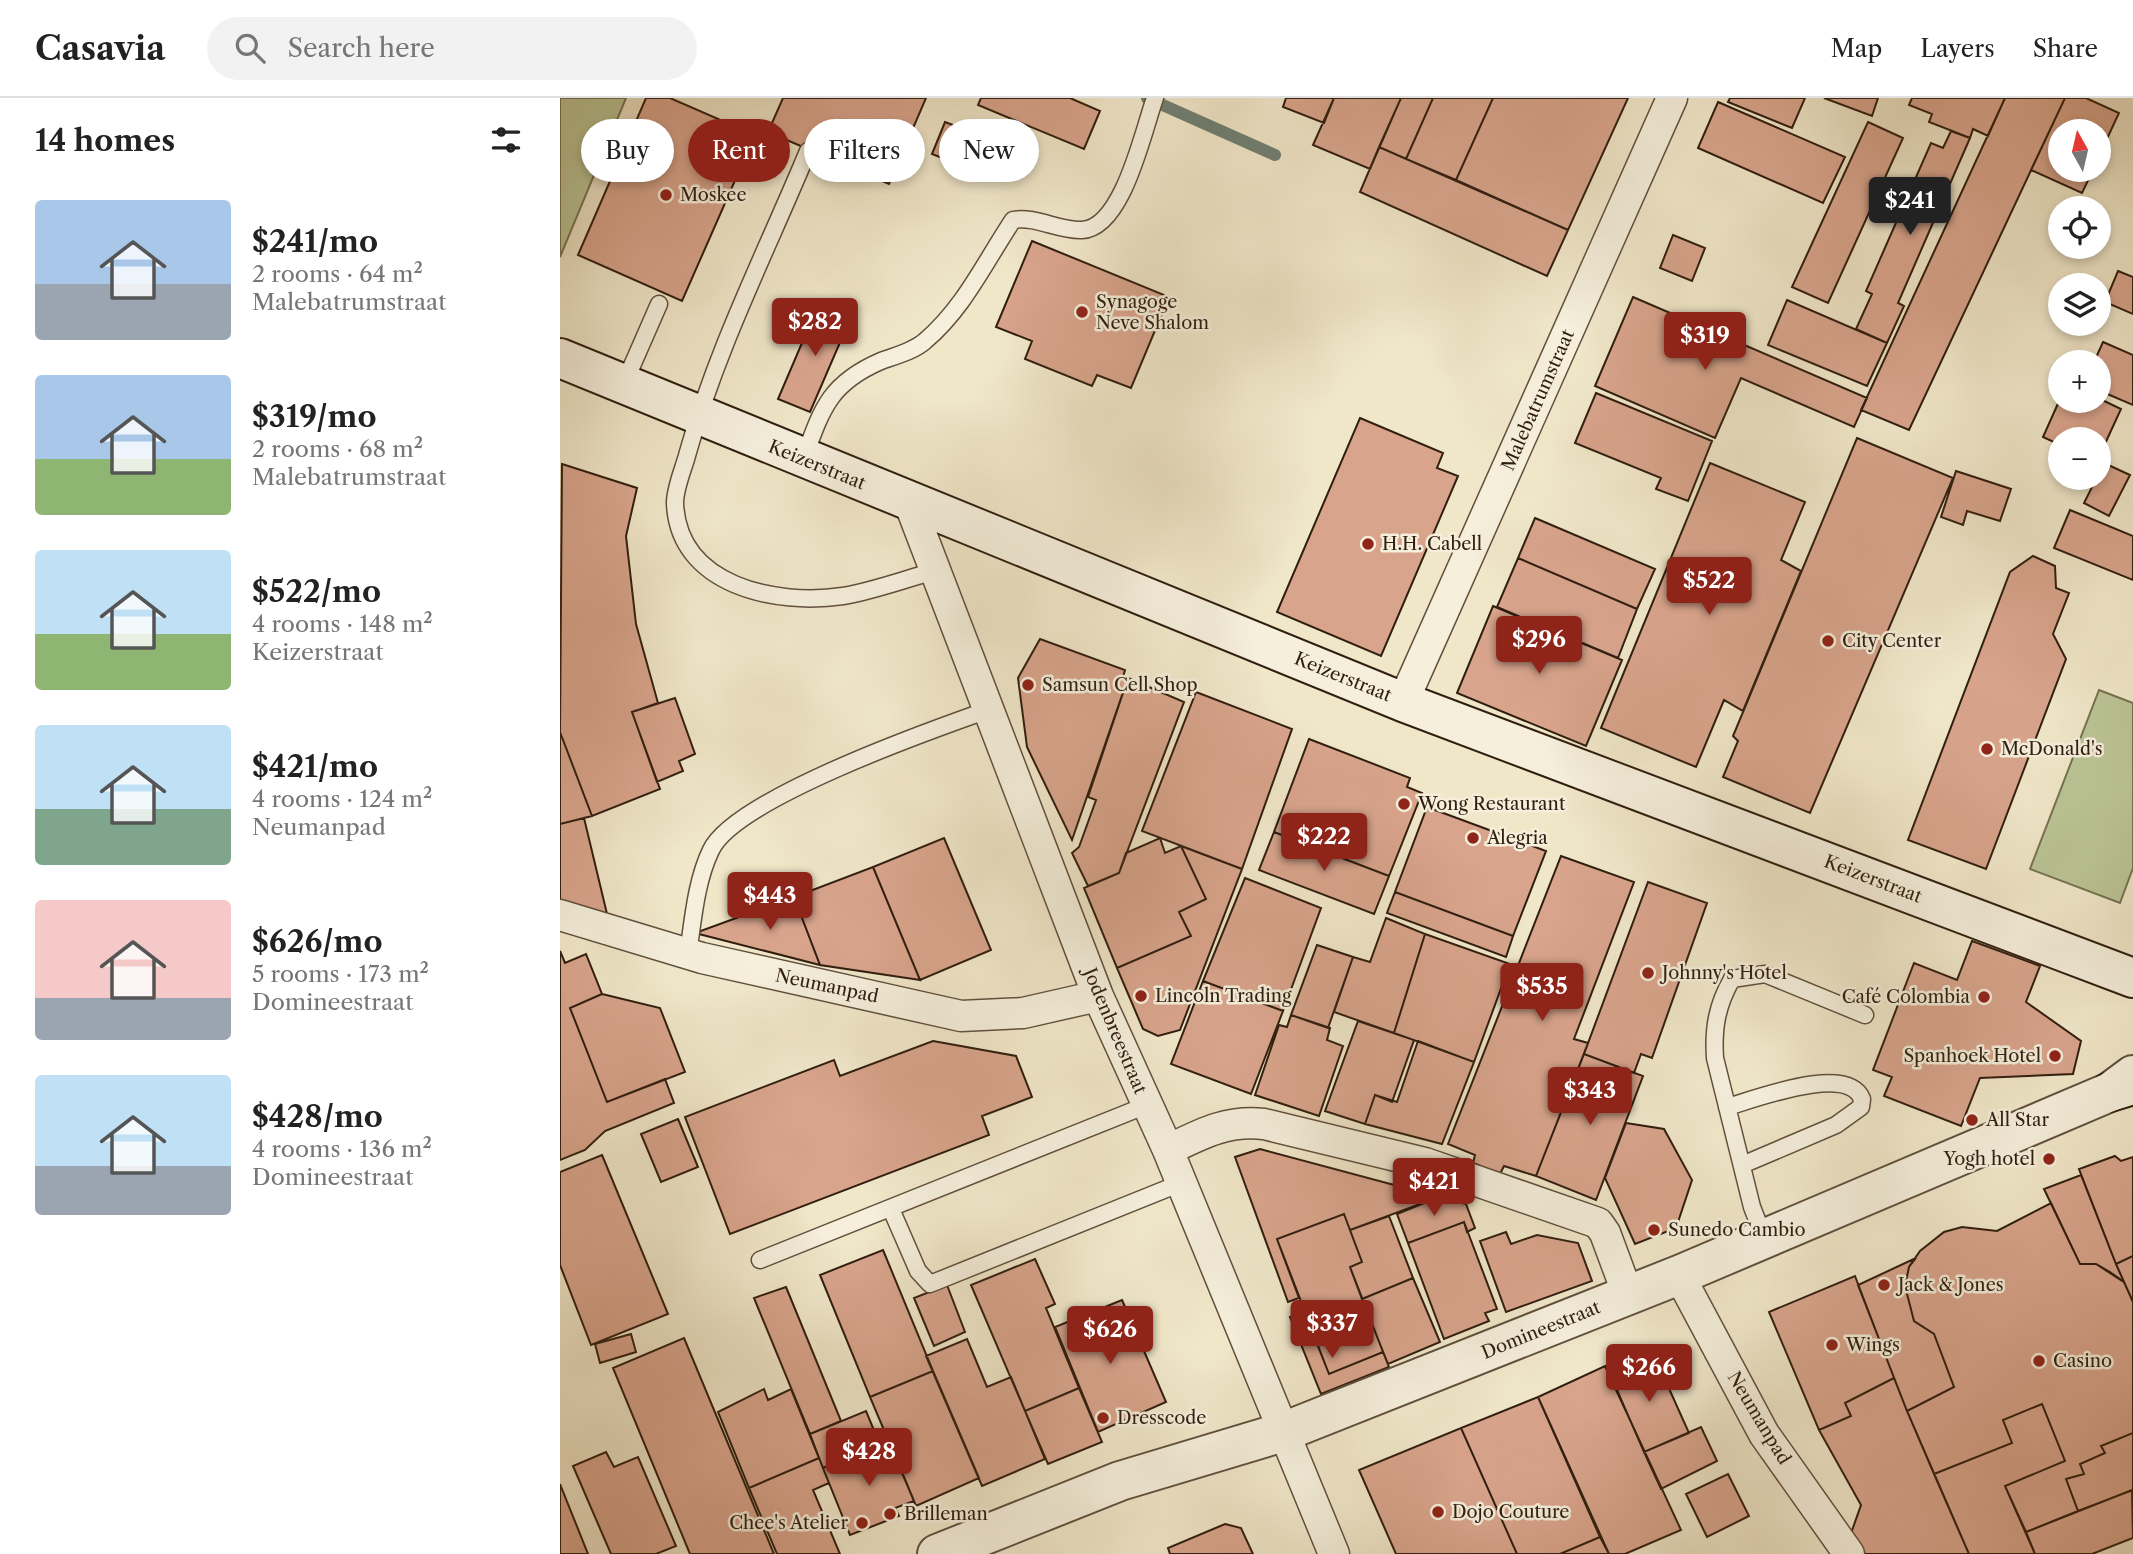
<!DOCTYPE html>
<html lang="en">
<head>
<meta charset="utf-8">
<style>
  body { margin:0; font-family:"Libre Caslon Text",serif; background:#f2f2f2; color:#222; height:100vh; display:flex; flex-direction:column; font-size:26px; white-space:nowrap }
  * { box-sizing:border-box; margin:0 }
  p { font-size:23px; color:#767676 }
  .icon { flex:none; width:38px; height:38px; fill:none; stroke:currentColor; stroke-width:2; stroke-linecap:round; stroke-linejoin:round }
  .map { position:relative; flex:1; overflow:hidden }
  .panel { display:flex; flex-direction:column; background:#fff; width:560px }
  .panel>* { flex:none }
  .banner { position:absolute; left:21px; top:21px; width:665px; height:63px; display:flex; gap:14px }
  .needle { width:46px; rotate:352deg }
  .fabs { position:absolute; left:1488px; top:21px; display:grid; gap:14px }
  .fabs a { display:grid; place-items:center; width:63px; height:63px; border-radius:50%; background:#fff; box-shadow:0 4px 10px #0003; font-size:35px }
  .price { position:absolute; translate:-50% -60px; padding:0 16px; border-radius:7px; background:#8f2418; color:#fff; font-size:23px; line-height:46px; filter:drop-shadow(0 2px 4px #0008) }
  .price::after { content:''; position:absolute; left:50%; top:42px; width:21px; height:16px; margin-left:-10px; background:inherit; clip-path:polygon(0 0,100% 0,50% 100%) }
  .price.on { background:#222; color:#fff }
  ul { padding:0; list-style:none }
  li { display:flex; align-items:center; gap:21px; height:175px; padding:0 35px }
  li span { display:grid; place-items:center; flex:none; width:196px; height:140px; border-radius:7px; color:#555 }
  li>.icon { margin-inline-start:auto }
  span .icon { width:84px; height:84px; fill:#fffc; stroke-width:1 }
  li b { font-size:30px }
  h2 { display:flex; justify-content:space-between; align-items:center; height:84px; padding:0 35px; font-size:30px }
  .tag { padding:0 24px; border-radius:32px; background:#fff; box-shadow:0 4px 10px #0003; font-size:24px; line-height:63px }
  .tag.on { background:#8f2418; color:#fff }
  header { display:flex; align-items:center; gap:42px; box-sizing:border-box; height:98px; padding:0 35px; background:#fff; border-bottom:2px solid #e0e0e0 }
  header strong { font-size:33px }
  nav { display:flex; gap:38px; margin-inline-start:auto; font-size:24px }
  .search { width:490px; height:63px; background:#f2f2f2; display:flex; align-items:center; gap:18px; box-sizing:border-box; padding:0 24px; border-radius:38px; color:#767676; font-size:26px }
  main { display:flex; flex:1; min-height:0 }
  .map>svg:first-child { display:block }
</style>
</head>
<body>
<header>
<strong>Casavia</strong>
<div class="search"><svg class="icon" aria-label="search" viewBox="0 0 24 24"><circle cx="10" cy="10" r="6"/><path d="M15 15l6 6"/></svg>Search here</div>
<nav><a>Map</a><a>Layers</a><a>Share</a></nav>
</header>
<main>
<section class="panel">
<h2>14 homes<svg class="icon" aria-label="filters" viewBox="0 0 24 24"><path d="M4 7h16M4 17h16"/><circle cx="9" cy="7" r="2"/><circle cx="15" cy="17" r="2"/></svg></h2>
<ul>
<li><span style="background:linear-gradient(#a9c7e8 60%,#9aa5b1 0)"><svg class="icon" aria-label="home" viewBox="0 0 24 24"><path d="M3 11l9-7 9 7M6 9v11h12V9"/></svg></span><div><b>$241/mo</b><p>2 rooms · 64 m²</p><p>Malebatrumstraat</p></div></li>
<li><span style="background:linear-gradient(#a9c7e8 60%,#8fb573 0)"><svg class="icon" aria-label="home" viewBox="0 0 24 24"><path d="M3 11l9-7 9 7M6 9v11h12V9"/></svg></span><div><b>$319/mo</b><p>2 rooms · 68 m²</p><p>Malebatrumstraat</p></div></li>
<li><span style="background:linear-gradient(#bfe0f5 60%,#8fb573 0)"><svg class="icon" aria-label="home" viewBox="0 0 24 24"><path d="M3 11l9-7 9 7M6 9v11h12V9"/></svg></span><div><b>$522/mo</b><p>4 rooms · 148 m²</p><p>Keizerstraat</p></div></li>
<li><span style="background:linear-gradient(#bfe0f5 60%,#7fa58c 0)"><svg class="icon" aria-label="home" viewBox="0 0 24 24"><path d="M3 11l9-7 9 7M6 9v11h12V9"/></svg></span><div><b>$421/mo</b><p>4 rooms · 124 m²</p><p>Neumanpad</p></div></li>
<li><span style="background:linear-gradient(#f6c9c9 70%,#9aa5b1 0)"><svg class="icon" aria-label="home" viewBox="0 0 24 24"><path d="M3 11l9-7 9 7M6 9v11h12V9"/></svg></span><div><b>$626/mo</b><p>5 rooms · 173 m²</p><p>Domineestraat</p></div></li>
<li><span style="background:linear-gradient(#bfe0f5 65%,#9aa5b1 0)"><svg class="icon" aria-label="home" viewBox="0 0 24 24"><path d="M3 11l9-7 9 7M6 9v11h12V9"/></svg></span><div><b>$428/mo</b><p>4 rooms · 136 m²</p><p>Domineestraat</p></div></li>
</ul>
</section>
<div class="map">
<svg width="1573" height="1456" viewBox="0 0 1573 1456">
  <rect width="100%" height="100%" fill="#f0e7c9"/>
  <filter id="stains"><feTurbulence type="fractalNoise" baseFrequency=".00286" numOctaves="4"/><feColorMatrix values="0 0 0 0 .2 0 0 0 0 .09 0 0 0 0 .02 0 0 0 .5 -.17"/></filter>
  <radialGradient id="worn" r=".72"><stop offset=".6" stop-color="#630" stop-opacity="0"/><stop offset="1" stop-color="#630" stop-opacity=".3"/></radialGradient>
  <path fill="#bbc596" stroke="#767252" stroke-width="2" d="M0,0h66l-66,159z
    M1539,592l34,13v165l-13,35 -90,-34z"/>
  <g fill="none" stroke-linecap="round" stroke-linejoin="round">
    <path stroke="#707f72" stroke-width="12" d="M587,0l128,57"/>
  </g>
  <path fill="#d8a48c" stroke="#301e0f" stroke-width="2" d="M86,0h24l85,37 -73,166 -104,-46z
    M223,0h143l-37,86 -121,-52z
    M421,0h89l30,13 -16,38 -106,-44z
    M726,0h48l-10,25 -41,-16z
    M774,0h67l-31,71 -57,-24z
    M841,0h32l-27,61 -27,-12z
    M873,0h60l-37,82 -50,-21z
    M933,0h135l-60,132 -112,-50z
    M1170,0h75l-13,30 -64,-26z
    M1264,0h54l-6,18z
    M1352,0h93l-17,38 -15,-7 -3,9 -41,-16 3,-8 -23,-9z
    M1445,0h60l-156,332 -48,-20z
    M1505,0h21l33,15 -21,45v-27h-38v39h33l-11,23 -51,-23z
    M1158,4l127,55 -22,46 -125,-55z
    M385,24l29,11 -12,33 -30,-12z
    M1308,24l35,16 -75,165 -36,-16z
    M1391,33l19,7 -72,165 6,3 -17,37 -31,-14 16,-35 -6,-3 65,-148 12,5z
    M819,49l189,83 -21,46 -187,-84z
    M1113,137l32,13 -13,33 -32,-13z
    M472,143l137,56 -38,91 -34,-13 -5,11 -67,-27 7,-18 -36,-14z
    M1558,173l15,6v37l-28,-12z
    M1073,199l234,101 -13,29 -113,-49 -26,60 -120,-52z
    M1227,202l100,43 -20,43 -99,-41z
    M259,205l32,14 -41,95 -32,-13z
    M1543,244l30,13v50l-35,-15v-28h-4z
    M1036,295l116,48 -24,60 -32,-12 5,-11 -86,-35z
    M1538,300l23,11 -23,50v-20h-38v6l-17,-8 17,-38z
    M800,320l83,35 -6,15 21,8 -77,180 -104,-44z
    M1297,340l96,40 -143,335 -87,-36 15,-36 -5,-5z
    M1150,365l95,39 -24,58 20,11 -58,140 -19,-11 -28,67 -95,-39z
    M1544,365l26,12 -21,41 -25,-13z
    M2,366l75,24 -11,48 10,88 22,79 -26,9 28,77 -68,27 -32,-84z
    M1396,373l55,18 -11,32 -33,-10 -4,14 -22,-8z
    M1510,412l63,26v44l-79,-32z
    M975,420l120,51 -18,40 -119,-51z
    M1473,458l22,10 1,22 13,5 -16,41 13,25 -80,210 -78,-29 102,-268z
    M958,460l119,51 -19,49 -121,-51z
    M933,508l129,54 -36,86 -129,-53z
    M480,541l85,31 -2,7 5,1 -56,162 -45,-93 -9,-69z
    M568,580l56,24 -65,171 -31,13 -16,-33 7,-6 17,-47 -8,-3z
    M636,594l96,37 -50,140 -100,-38z
    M115,600l20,56 -16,7 4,10 -26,11 -25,-70z
    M0,634l32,84 -32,8z
    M749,641l101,39 -3,9 15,6 -33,83 -115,-44z
    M867,709l119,44 -33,85 -118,-44z
    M24,720l24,100 -48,-14v-80z
    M714,734l115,44 -15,38 -115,-44z
    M384,740l47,112 -71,30 -47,-113z
    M600,740l5,15 16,-7 25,53 -27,13 12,24 -74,32 -33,-80 35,-15 7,-20z
    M621,748l61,23 -62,161 -22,6 -15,-7 -26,-61 74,-32 -12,-24 27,-13z
    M1001,758l73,26 -60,157 14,4 -52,133 -32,-10 -4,8 -27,-11 2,-8 -27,-11z
    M313,769l47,113 -100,-15 -26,-68z
    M685,780l76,30 -38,103 -80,-30z
    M1088,784l59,21 -55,155 -11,-4 -7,19 -50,-19z
    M835,794l118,44 -7,21 -119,-44z
    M234,799l26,68 -125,-32z
    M826,820l39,16 -31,99 -60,-21 19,-55 17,5z
    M865,836l85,30 -36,98 -80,-29z
    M1412,843l68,25 -14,36 55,39 -8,33 -93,4 -19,48 -77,-30 8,-19 -19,-7 41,-107 43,17z
    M757,847l36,12 -25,71 -37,-13z
    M0,853l5,12 21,-9 16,40 -32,14 37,94 58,-23 9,24 -69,28 -20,19 -25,10z
    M643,883l80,30 -32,83 -80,-30z
    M42,896l58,14 25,64 -78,30 -37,-94z
    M731,917l39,13 -3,12 16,6 -24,70 -64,-21 24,-70 8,2z
    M798,923l56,19 -22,62 -17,-7 -10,29 -40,-13z
    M373,943l83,15 16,41 -50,19 7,19 -259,99 -45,-117 149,-57 6,16z
    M858,943l56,21 -32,82 -77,-20 10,-29 22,7z
    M1024,956l59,22 -47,124 -60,-24z
    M118,1021l20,48 -37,15 -20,-48z
    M1066,1025l38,6 28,51 -16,48 -41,16 -30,-66z
    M700,1051l179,48 -89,33 -6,-16 -67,25 22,59 -11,4 -53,-145z
    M42,1057l66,159 -77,31 -31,-80v-93z
    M1555,1058l6,5 12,-4v99l-17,8 -37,-95z
    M1521,1077l35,89 8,18 -28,-18h-16l-36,-75z
    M879,1099l27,7 9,24 -8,4 -3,-10 -56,21 -11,-29z
    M1491,1105l29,61h16l14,8 14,10 9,20v131l-32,13 4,7 -25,11 4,10 -18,5 12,32 -52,21 -21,-46 60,-25 -23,-57 -39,16 9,23 -78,31 -27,-63 47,-24 -20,-53 -20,-13 -9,-35 4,-19 11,-16 24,-19 18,-5 35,4z
    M784,1116l18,48 -12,5 33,85 -54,22 -52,-135z
    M829,1118l24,62 -51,21 -12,-32 12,-5 -12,-32z
    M904,1124l33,87 -12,4 4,8 -45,18 -36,-96z
    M946,1134l5,12 26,-9 41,8 14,38 -86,31 -26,-71z
    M323,1152l50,121 -63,26 -50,-122z
    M1573,1158v46l-17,-38z
    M1356,1160l-7,9 -4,19 9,35 20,13 20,53 -47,24 -49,-126z
    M475,1161l20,45 -9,4 33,80 -54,23 -54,-126z
    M1295,1178l39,102 -49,25 6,13 -32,14 -50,-118z
    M853,1180l27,64 -52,22 -26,-65z
    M387,1187l18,47 -31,14 -20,-48z
    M226,1189l55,134 -31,13 -56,-136z
    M562,1202l44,102 -68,30 -43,-105z
    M744,1213l25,63 54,-22 6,15 -68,27 -31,-77z
    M71,1236l5,18 -36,11 -5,-19z
    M124,1240l90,216h-84l-77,-186z
    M407,1241l20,48 24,-10 34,82 -63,27 -56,-130z
    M1094,1257l35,78 -45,19 -34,-78z
    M1045,1268l76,164 -56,24h-16l-71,-157z
    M373,1273l46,107 -63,28 -46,-109z
    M1334,1280l13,33 62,143h-107l-13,-15 12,-34 -42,-75 32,-14 -6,-13z
    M519,1290l23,54 -54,22 -23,-53z
    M204,1291l4,11 23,-11 28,69 -70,30 -31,-76z
    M978,1299l62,140 -40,17h-43l-56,-126z
    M1482,1306l23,57 -60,25 30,68h-66l-35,-80 78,-31 -9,-23z
    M306,1313l14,34 -57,23 -13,-34z
    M1141,1329l16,34 -56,28 -17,-37z
    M901,1330l56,126h-121l-37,-84z
    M1573,1335v57l-55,21 -12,-32 18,-5 -4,-10 25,-11 -4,-7z
    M329,1343l25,60 -19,7 4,8 -49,19 -27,-67z
    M46,1354l8,15 24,-10 38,89 -20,8h-45l-38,-88z
    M259,1360l10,25 -16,7 27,64h-63l-28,-66z
    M1168,1376l21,42 -42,21 -21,-43z
    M0,1386l28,70h-28z
    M1572,1392l1,48 -41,16h-57l-9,-22z
    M665,1426l16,4 12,26h-83l-2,-6z
    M1040,1439l9,17h-49z"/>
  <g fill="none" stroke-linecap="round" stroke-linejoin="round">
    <g stroke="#60503e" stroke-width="19">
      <path id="service" d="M248,53c-41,99 -91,197 -120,301 -4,16 -13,35 -13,51 3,83 101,103 168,93 30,-5 62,-17 92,-25
        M64,286l35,-80
        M244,360c18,-50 26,-75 77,-97 14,-5 33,-10 44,-20 39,-33 60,-79 88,-121 24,-4 45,11 69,10 41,-2 61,-99 73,-132
        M128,856c5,-34 8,-73 23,-104 24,-51 220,-120 277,-140
        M1167,1009c29,-8 121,-44 135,-8l-1,8 -25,18 -94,40
        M331,1111l27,62 12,13 251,-101
        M1204,1140l-12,-31 -37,-149c-2,-30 2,-53 17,-79l33,-5 100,41
        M200,1162l387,-155"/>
    </g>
    <g stroke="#60503e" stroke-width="33">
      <path id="minor" d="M349,404l189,494 70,154 166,404
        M843,604l269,-604
        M0,817l142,43 259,58 62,-3 75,-17
        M608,1052c33,-16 58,-30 96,-26l161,39 173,60 7,10 23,62
        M1119,1177l85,159 85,120"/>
    </g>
    <g stroke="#60503e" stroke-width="42">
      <path id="tertiary" d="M377,1456l183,-73 163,-49 396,-157 431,-183 23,-17"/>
    </g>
    <g stroke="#301e0f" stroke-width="42">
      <path id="secondary" d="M0,260l843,344 730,276
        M1550,994l23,-7"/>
    </g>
    <use href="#service" stroke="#f5efdc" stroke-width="16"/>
    <use href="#minor" stroke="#f5efdc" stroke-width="30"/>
    <use href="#tertiary" stroke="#f5efdc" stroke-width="38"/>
    <use href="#secondary" stroke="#f5efdc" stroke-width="38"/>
  </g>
  <g fill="#8f2418" stroke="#f5efdc" stroke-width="2.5">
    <circle cx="106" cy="97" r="7"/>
    <circle cx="522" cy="214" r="7"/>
    <circle cx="808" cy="446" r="7"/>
    <circle cx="1268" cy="543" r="7"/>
    <circle cx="468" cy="587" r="7"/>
    <circle cx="1427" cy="651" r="7"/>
    <circle cx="844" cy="706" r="7"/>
    <circle cx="913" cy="740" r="7"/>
    <circle cx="1088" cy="875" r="7"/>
    <circle cx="581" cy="898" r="7"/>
    <circle cx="1424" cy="899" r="7"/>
    <circle cx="1495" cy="958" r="7"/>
    <circle cx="1412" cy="1022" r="7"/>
    <circle cx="1489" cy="1061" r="7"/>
    <circle cx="1094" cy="1132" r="7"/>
    <circle cx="1324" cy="1187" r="7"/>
    <circle cx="1272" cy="1247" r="7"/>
    <circle cx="1479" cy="1263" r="7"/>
    <circle cx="543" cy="1320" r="7"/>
    <circle cx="878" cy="1414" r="7"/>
    <circle cx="330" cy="1416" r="7"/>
    <circle cx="302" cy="1425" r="7"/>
  </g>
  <g text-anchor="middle" stroke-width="5" stroke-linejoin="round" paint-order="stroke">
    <g font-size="18" fill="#301e0f" stroke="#f5efdc" text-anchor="start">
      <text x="120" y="103">Moskee</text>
      <text x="536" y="210">Synagoge<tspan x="536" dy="21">Neve Shalom</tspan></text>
      <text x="822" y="452">H.H. Cabell</text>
      <text x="1282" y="549">City Center</text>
      <text x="482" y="593">Samsun Cell Shop</text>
      <text x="1441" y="657">McDonald's</text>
      <text x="858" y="712">Wong Restaurant</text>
      <text x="927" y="746">Alegria</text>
      <text x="1102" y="881">Johnny's Hotel</text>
      <text x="595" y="904">Lincoln Trading</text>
      <text x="1410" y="905" text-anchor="end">Café Colombia</text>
      <text x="1481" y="964" text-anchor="end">Spanhoek Hotel</text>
      <text x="1426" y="1028">All Star</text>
      <text x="1475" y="1067" text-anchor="end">Yogh hotel</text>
      <text x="1108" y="1138">Sunedo Cambio</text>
      <text x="1338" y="1193">Jack &amp; Jones</text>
      <text x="1286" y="1253">Wings</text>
      <text x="1493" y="1269">Casino</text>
      <text x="557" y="1326">Dresscode</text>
      <text x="892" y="1420">Dojo Couture</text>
      <text x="344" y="1422">Brilleman</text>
      <text x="288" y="1431" text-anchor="end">Chee's Atelier</text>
    </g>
    <g font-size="18" fill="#301e0f" stroke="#f5efdc">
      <text transform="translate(978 302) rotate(-66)" y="6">Malebatrumstraat</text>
      <text transform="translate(257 367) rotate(22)" y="6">Keizerstraat</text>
      <text transform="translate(783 579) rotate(22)" y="6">Keizerstraat</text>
      <text transform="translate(1313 781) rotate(21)" y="6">Keizerstraat</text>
      <text transform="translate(267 888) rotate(12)" y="6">Neumanpad</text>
      <text transform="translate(555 933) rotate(67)" y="6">Jodenbreestraat</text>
      <text transform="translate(981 1232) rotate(-22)" y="6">Domineestraat</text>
      <text transform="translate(1199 1320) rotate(59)" y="6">Neumanpad</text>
    </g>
  </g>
  <rect width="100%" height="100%" filter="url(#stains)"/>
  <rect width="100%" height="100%" fill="url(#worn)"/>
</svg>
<div class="fabs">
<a><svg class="needle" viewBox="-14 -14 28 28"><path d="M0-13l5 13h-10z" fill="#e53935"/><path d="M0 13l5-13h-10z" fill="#767676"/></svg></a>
<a><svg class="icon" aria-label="locate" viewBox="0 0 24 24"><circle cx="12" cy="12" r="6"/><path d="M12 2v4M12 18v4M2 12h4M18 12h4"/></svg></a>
<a><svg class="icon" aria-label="layers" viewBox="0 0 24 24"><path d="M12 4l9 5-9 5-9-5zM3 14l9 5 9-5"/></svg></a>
<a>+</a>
<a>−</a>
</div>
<b class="price on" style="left:1350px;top:139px">$241</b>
<b class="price" style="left:255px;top:260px">$282</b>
<b class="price" style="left:1145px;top:274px">$319</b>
<b class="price" style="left:1149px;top:519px">$522</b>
<b class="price" style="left:979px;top:578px">$296</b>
<b class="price" style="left:764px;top:775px">$222</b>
<b class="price" style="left:210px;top:834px">$443</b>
<b class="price" style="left:982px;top:925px">$535</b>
<b class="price" style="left:1030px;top:1029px">$343</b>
<b class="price" style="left:874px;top:1120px">$421</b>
<b class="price" style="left:772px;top:1262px">$337</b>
<b class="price" style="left:550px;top:1268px">$626</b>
<b class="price" style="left:1089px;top:1306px">$266</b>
<b class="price" style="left:309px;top:1390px">$428</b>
<div class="banner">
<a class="tag">Buy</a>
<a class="tag on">Rent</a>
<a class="tag">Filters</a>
<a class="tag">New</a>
</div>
</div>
</main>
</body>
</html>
